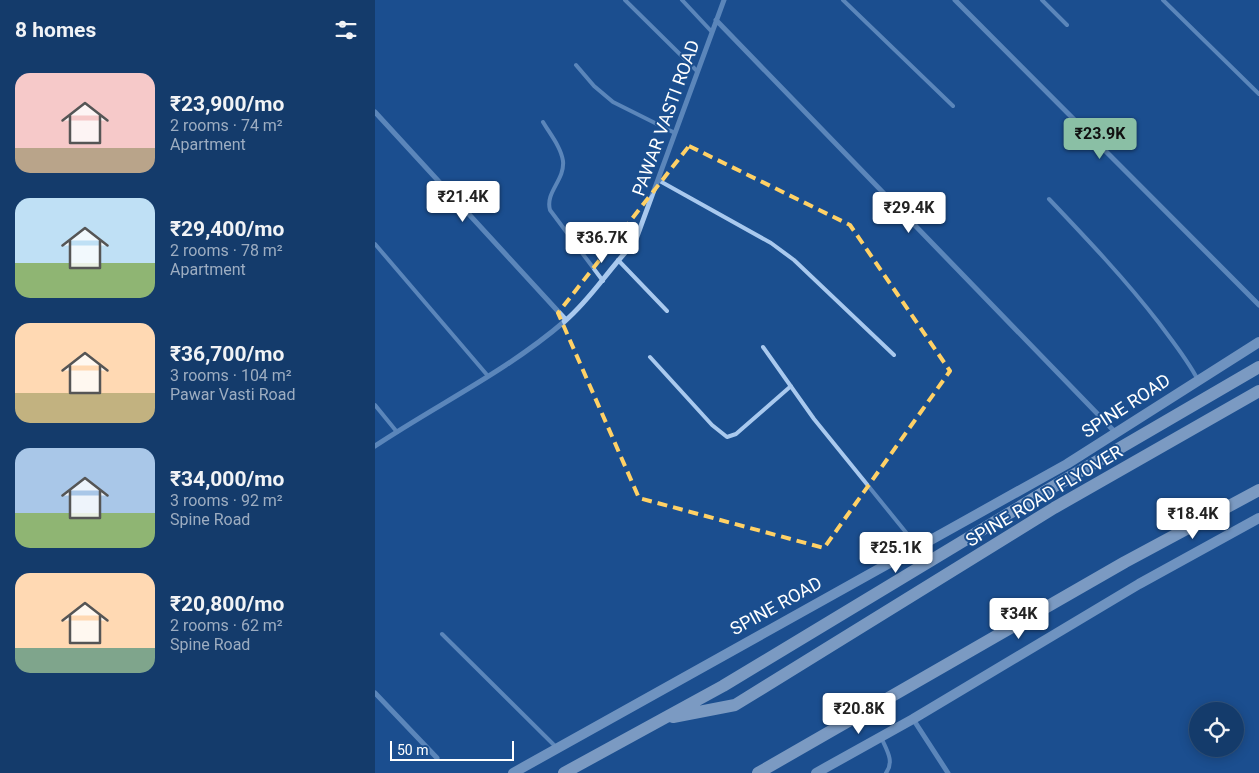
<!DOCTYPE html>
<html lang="en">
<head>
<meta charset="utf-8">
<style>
  body { margin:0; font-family:Roboto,sans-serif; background:#214673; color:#f1f3f6; height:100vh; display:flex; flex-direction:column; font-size:19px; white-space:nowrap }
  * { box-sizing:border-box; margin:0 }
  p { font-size:16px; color:#9dadc1 }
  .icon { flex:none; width:28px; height:28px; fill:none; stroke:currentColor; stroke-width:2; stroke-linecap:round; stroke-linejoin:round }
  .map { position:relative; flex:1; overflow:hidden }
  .panel { display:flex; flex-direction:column; background:#143b6b; width:375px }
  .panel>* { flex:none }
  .controls { position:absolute; left:814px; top:702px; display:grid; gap:10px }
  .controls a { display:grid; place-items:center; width:55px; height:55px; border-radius:50%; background:#143b6b; box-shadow:0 2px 12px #0003,0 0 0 1px #33557e; font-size:25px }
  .scale { position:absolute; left:15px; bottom:12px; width:124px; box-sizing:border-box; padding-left:5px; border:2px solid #fff; border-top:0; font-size:14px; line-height:18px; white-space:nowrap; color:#fff; -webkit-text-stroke:4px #1b4f8f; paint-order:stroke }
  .price { position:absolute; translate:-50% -42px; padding:0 11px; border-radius:5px; background:#fff; color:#222; font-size:16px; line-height:32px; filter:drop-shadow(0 1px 2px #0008) }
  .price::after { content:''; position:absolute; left:50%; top:30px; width:15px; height:11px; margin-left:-8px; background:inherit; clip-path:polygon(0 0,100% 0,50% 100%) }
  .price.selected { background:#8abfa5; color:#111 }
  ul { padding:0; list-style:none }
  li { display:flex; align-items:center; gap:15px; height:125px; padding:0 15px }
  li span { display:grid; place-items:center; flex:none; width:140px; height:100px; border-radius:15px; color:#555 }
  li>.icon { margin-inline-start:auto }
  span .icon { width:60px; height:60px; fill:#fffc; stroke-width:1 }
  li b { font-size:21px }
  h2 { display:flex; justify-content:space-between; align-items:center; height:60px; padding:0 15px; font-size:21px }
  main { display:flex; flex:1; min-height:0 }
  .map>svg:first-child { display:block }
</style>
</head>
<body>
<main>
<section class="panel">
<h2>8 homes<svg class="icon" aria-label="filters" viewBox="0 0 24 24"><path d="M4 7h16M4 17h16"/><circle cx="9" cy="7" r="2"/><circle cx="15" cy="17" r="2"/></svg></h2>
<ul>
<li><span style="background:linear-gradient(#f6c9c9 75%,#b9a48a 0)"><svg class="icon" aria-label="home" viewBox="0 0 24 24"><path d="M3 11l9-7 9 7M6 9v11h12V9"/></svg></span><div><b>₹23,900/mo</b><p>2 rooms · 74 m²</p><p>Apartment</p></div></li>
<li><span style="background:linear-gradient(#bfe0f5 65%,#8fb573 0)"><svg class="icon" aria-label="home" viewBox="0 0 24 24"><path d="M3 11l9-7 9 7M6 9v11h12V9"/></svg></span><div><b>₹29,400/mo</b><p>2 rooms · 78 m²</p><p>Apartment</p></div></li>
<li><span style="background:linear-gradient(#ffd9b3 70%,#c2b280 0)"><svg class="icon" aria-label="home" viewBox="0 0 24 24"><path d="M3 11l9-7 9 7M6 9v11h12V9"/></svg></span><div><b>₹36,700/mo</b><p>3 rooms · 104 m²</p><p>Pawar Vasti Road</p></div></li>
<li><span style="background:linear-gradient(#a9c7e8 65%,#8fb573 0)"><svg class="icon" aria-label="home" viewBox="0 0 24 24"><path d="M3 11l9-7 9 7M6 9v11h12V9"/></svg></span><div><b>₹34,000/mo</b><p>3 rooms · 92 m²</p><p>Spine Road</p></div></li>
<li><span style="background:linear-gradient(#ffd9b3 75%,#7fa58c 0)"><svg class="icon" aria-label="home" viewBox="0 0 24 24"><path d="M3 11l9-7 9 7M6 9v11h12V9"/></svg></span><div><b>₹20,800/mo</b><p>2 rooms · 62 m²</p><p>Spine Road</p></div></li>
</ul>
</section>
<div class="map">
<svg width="884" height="773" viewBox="0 0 884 773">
  <rect width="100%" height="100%" fill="#1b4f8f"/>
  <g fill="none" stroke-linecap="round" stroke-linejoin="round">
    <path stroke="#a9c9ee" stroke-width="4" d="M250,0l72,71
      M307,0l30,32
      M468,0l110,106
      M667,0l25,25
      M788,0l96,94
      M201,65l18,21 19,16 62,31
      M168,122c7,12 18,25 20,39 2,19 -18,31 -13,49l53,71
      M283,180l113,63 23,17 100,95
      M674,199c38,40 76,80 110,124 14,19 28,36 39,57
      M0,244l113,132
      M243,260l49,51
      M388,347l51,72 103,127
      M275,357l62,68 15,12 9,-3 55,-48
      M0,405l22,27
      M67,634l114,113
      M506,737c5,12 14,24 5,36"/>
    <path stroke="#a9c9ee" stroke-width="5" d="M580,0l304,305
      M341,20l400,413
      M0,112l191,208
      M0,446c63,-42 132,-75 190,-125 27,-23 45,-54 70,-79l89,-242
      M0,693l62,65
      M538,719l35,54"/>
    <path stroke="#d6e6fa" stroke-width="10" d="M138,773l554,-309 192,-122
      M441,773l97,-54 226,-135 120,-66"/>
    <path stroke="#f0f6ff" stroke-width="12" d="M298,717l62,-12 319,-197 205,-117
      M189,773l159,-87 323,-195 213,-124
      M383,773l367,-211 134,-72"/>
  </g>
  <path d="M0 0H884V773H0ZM314,146l161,79 100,146 -126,177 -185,-50 -81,-185z" fill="#1b4f8f" fill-opacity=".55" fill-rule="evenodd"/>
  <path fill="none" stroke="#ffd166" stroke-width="4" stroke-dasharray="10 6" stroke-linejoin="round" d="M314,146l161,79 100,146 -126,177 -185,-50 -81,-185z"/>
  <g text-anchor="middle" stroke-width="4" stroke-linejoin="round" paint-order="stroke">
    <g font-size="18" fill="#fff" stroke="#1b4f8f">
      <text transform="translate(291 118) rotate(-70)" y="6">PAWAR VASTI ROAD</text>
      <text transform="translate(751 406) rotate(-33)" y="6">SPINE ROAD</text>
      <text transform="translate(669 496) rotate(-31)" y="6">SPINE ROAD FLYOVER</text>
      <text transform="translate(401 606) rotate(-29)" y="6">SPINE ROAD</text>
    </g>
  </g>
</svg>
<div class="controls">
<a><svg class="icon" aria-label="locate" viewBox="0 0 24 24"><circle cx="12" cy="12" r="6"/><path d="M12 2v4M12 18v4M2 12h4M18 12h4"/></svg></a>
</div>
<div class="scale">50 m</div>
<b class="price selected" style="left:725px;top:160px">₹23.9K</b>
<b class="price" style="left:88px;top:223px">₹21.4K</b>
<b class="price" style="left:534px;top:234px">₹29.4K</b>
<b class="price" style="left:227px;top:264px">₹36.7K</b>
<b class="price" style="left:818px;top:540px">₹18.4K</b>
<b class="price" style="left:521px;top:574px">₹25.1K</b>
<b class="price" style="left:644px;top:640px">₹34K</b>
<b class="price" style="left:484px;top:735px">₹20.8K</b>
</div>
</main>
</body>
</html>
